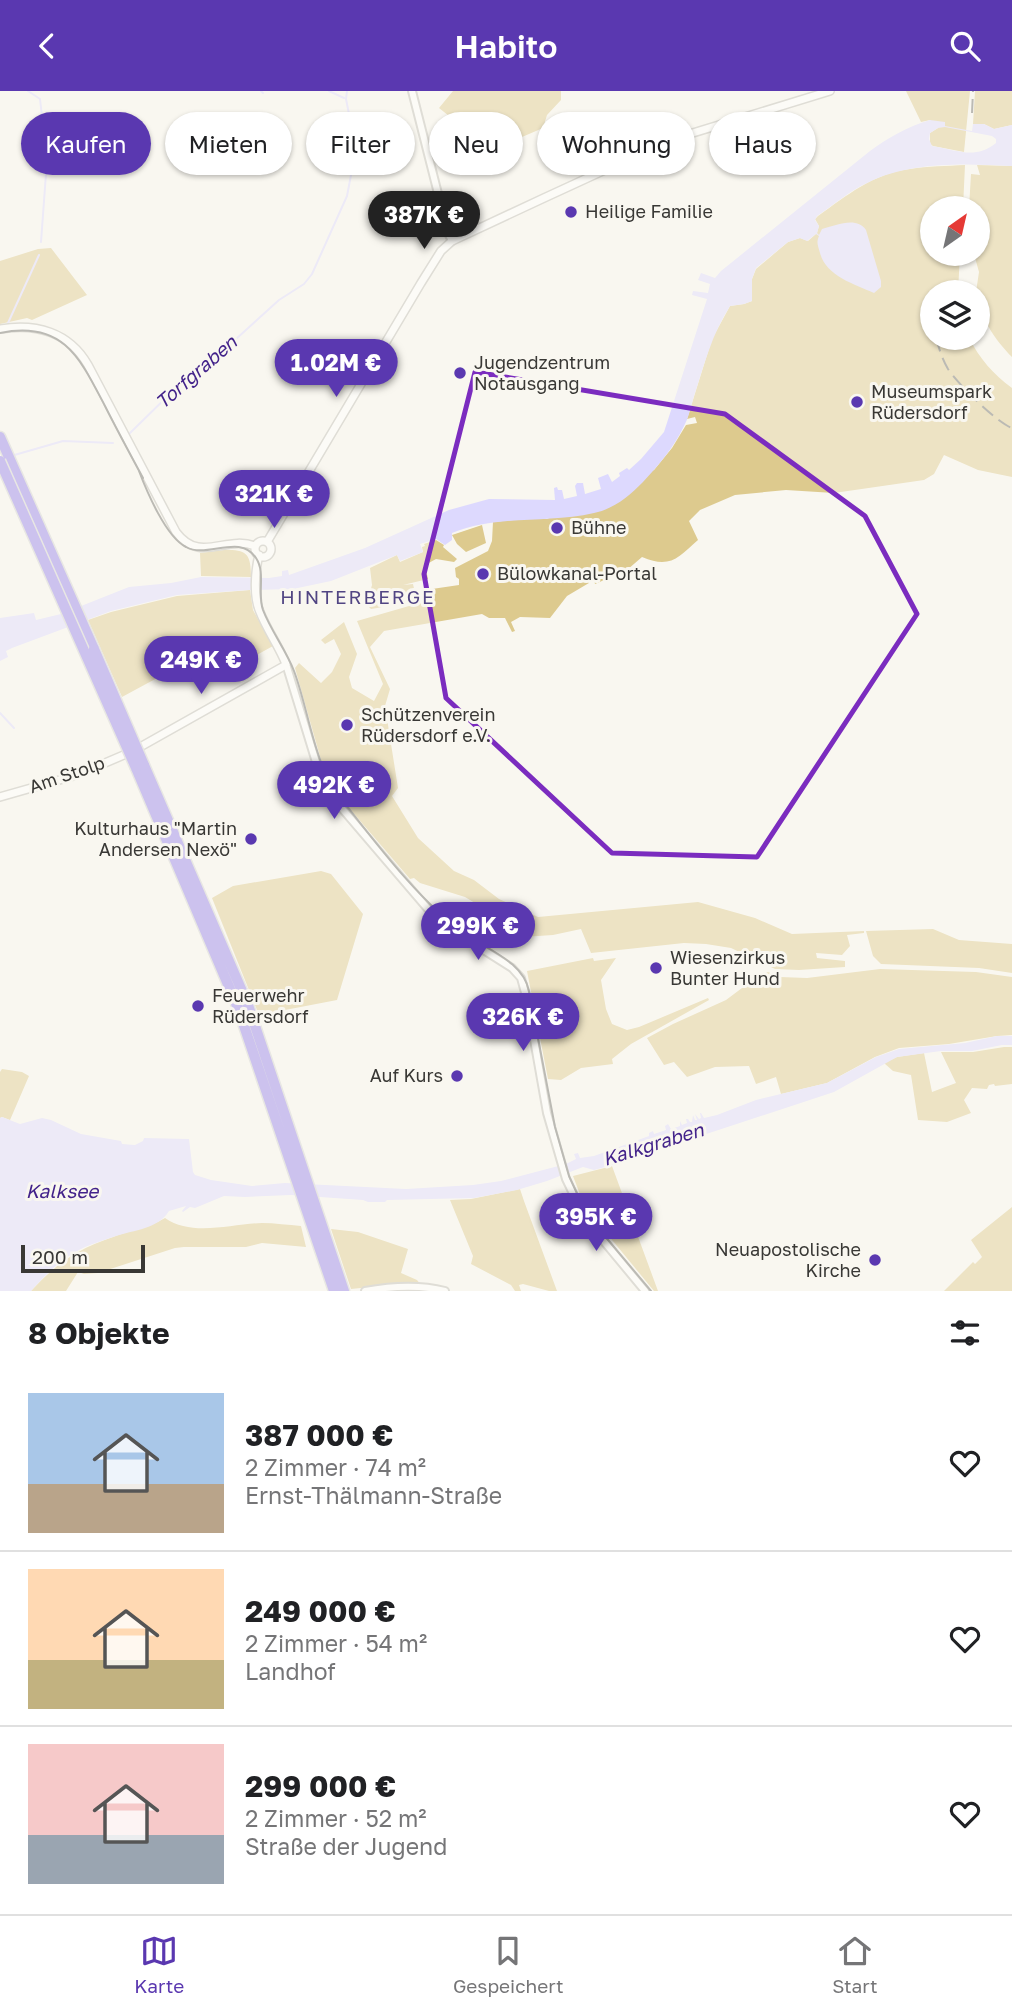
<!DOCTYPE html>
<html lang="de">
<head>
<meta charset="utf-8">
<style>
  body { margin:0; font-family:"Golos Text",sans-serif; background:#f2f2f2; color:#202124; height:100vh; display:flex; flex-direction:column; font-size:26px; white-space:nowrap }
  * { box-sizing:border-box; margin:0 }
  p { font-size:23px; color:#757577 }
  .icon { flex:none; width:38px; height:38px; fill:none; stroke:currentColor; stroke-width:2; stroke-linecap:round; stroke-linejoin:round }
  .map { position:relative; height:1200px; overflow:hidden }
  .side { display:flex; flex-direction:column; background:#fff; flex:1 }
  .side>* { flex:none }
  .guide { position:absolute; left:21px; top:21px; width:971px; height:63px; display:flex; gap:14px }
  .needle { width:46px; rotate:34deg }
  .controls { position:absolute; left:920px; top:105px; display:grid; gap:14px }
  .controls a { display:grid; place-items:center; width:70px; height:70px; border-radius:50%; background:#fff; box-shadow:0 2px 5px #0004; font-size:35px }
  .scale { position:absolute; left:21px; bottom:18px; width:124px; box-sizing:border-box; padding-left:7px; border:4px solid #393835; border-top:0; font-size:19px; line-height:24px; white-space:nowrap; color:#393835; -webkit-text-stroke:5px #f9f7f0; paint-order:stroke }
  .price { position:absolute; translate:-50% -60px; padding:0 16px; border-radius:24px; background:#5a38b0; color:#fff; font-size:23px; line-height:46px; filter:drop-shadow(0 2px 4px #0008) }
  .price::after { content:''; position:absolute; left:50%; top:42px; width:21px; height:16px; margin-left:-10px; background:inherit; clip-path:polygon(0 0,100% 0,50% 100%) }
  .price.selected { background:#222; color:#fff }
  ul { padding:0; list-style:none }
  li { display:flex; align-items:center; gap:21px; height:175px; padding:0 28px }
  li+li { border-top:2px solid #e0e0e0 }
  li span { display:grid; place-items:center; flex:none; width:196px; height:140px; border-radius:0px; color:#555 }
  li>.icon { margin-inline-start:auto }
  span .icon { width:84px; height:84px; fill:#fffc; stroke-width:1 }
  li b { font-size:30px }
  h2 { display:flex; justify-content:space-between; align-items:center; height:84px; padding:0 28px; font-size:30px }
  .pill { padding:0 24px; border-radius:32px; background:#fff; box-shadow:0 2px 5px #0004; font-size:24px; line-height:63px }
  .pill.selected { background:#5a38b0; color:#fff }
  header { display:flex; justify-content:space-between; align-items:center; height:91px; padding:0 28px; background:#5a38b0; color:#fff; font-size:32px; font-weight:600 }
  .menu { display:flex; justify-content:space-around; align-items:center; height:98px; border-top:2px solid #e0e0e0; background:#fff; font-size:19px; color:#757577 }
  .menu a { display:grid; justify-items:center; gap:4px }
  .menu .selected { color:#5a38b0 }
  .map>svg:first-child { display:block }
</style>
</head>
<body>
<header><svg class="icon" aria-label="back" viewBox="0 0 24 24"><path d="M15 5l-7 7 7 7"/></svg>Habito<svg class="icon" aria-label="search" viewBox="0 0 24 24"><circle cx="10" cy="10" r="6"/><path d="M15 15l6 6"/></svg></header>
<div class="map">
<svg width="1012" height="1200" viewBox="0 0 1012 1200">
  <rect width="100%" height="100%" fill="#f9f7f0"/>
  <path fill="#ddca8e" d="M453,0h108v9l-14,15 -4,13 -51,22 -53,-42z
    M906,0h64l-6,61 -31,-6 -3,-2v-11l8,-5 -8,-8 -9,2z
    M975,0h37v34l-18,4 -10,-5h-11z
    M965,74l-2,43h-30v46h27l-2,38h-25v46h36c11,21 24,36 43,50v89l-34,-7 -34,-15 -10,19 -10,6 -90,13 -48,-3 -51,5 -35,15 -11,11 9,19c-20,18 -28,29 -56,17l-15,13 -32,14 -1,-4 -27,16 -17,22 -30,-1 -9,5 4,9 -3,1 -7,-14h-16l-7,-4 -98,17 -14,16 20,42 -5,17 13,82 -6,8 26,42 36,33 20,9 25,19 39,18 160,-15 57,16 37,16 72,-3v2l-17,2 3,11 -8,9 -26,-2 1,5 28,3v6l-46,3 -24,-1 -44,-21 -25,-4 -22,-1 -93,10 -10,-24 -28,6 -45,3 -3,-17 -40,-24 -45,-14 -6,-5 -4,1 -67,-78 -14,-22 -8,-19 -26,-92 4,-5 22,20 11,-11 9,-18 -7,-15 -9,5 -4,-4 23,-18 13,32 -8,23 3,11 22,13 9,-17 -26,-63 59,-17 -2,-5 18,-10 27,-4v-6l-3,-2 -1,-9 33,-17 4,-10 1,-19 41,-4 13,1 107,-49 18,-22 14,-23 11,-2 -2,-6 -8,2 25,-80 18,-33 14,-2 8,-3v-22l4,-10 32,-27 12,-4 8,3 9,-8 2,-7 -4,-7 3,-3c28,-20 56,-43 92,-47 18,-3 37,-3 55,-4z
    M977,74l35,1v191c-16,-16 -34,-41 -34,-65h-2l3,-20 -5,-18h4v-46h-9l2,-34 9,1z
    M51,157l36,47 -55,25 -5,-2 -27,6v-63l38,-12z
    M482,434l4,18 -20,9 -9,-8 -5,-9z
    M436,449l8,5 -1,2 14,12 -3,3 -18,-3 -11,6 3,14 -25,6 10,-1 2,9c-15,8 -27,14 -44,16l-4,-4v-14l3,1 2,-7 -2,-17 27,-13 3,7 23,-10 -1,-5 3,-1 -1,-2z
    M224,459c23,-1 27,4 27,27l-50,-1 -1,-23z
    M250,499l3,20 20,36 -27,15 -13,-24 -111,60 -34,-77 23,-8 66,-16z
    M321,780l10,3 32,40 -26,86 -78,15 -47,-117 21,-12z
    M933,838l26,11 53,4v29l-33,-5 -98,-4 -8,-8 -7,-25z
    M593,867l1,3 22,-3 -15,22 5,29 6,15 15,6 12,-3 69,-29 1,2 -78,44 -19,15 1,5 -32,4 -20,12 -13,-1 -21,-108z
    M880,878l96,3 36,5v58l-15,1 -48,8 -50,4 -24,9 -48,26 -46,11 -5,-17 -20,7 -7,-18 -34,1 -28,10 -13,-15 -10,3 -17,-27 26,-14 53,-24 32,-24 10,-4 12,5 27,1z
    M1004,956h8v37l-17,2 -1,-2 -5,1 -2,4 -15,-1 -8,12 7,13 -24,9 -29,-2 -7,-45 -18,-4 -9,-8 13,-6 27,-4 8,39 24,-9 -15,-31h32z
    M2,978l20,3 7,4 -19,44 -8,-3 -2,1v-46z
    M612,1075l46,125h-4l-55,-67 -18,-27 -8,-21z
    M520,1098l4,12 33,90h-8l-26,-7 -4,1 2,6h-6l-4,-6 -40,-21 2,-8 -23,-56 21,-1z
    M1012,1116v84h-68l29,-29 2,2 7,-7 -11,-17z
    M165,1127c27,19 66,6 97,5 13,0 26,2 39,3l5,21 -44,-4 -16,4h-62l-9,1 -77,25 -14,1 -6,-2 -12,19h-35c25,-27 46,-42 82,-54 18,-7 35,-9 52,-19z
    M331,1138l27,3 50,17 -7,24 16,7 4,5 -22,-1 -48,5z"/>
  <path fill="#ddd9fe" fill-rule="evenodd" d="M930,29l15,2v4l27,5 1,-7h11l10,5 18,-4v41c-47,-2 -101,-5 -145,17 -18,8 -33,22 -50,33l-2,4 4,6 -2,7 2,2 3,-6c14,-4 35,-13 44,1l15,51v6l-7,6c-20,-9 -48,-17 -54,-40 -2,-8 -4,-10 -1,-17l-3,-2 -9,7 -7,-3 -12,4 -32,26 -4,11v22l-8,3 -14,2c-18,28 -26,59 -36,90 -3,10 -5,21 -10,30 -10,21 -25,39 -41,56 -14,14 -29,27 -49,31 -48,11 -95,1 -142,20v7l-7,5 -9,-6 -16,5 3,8 -23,9 -3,-6 -66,26 -38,8 -44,1 -72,5 -66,16 -99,37 -6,3 2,6 -8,4v-43l34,-5 2,7 25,-6 68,-27 42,-4 30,-6 68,1 13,-2v-5l6,-1 1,5 76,-27 84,-38 40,-11 66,1 -1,-12 3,-1 1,3h4l2,9 13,-3 -2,-10 2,-3h6l2,11 16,-5 -3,-11 10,-4 4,8 8,-6 -1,-3 8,-5 2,2 12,-11 23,-27 43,-133 -15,-4 1,-4 15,2 2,-9 -12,-4 3,-7 14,5 6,-7 149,-120c19,-14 37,-24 60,-31zM945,36l47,9 4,3v4c-21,17 -39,7 -64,3l-3,-7 1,-6 8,-5z
    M997,945h15v9h-10l-30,6h-31l-44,6 -63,35 -225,74 -15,4 -11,-3 -36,14 -30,9 -43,8 -87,2 -2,2h-17l-5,-2 -72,-5 -46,2 -21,-1 -29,12 -5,-1 -7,5 -1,-1 4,-5 -17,5c-11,18 -35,19 -53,25 -10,3 -21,7 -31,11 -22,10 -38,26 -54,44h-31v-173l2,-1 18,7 22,-6 9,2 30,14 40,7 1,3 13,1 8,-4 1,-3 45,1 4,33 2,3 16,5 41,6 33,-3 121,6 67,-4 28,-4 65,-17 10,-5 -2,-5 4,-1 2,5 14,-2 55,-20v-3l4,-2 1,3 12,-4 -1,-4 3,-2 3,5 9,-3v-5l2,4 5,-2 -1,-4h2l2,3h2l1,-7 2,5h2l-2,-6 4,5 2,-1 -1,-5h1l3,5 13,-3 39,-15 71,-17 49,-26 23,-8 66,-6z"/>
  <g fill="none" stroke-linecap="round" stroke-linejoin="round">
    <path stroke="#ddd9fe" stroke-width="2" d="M28,0l12,8 7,61 -6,82
      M261,0l2,2
      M329,0l15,7
      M8,232l31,-68
      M129,343l51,-50 56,-45 43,-39 25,-16 8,-10 35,-78 9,-47 -10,-50 1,-8
      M11,365l52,-15 50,2
      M0,622l14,15"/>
    <g stroke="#bfbdb6" stroke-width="10">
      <path id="tertiary" d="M412,0l36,142 4,8
        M286,573l33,108 14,26 94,110 28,24 57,36 9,10 6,22 20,113 19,66 12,25 14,23 53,64
        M365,1200c27,-5 53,-7 80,0"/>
    </g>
    <g stroke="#bfbdb6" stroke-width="10">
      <path id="secondary" d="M0,238c36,-6 69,3 88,36l88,167c24,32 49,3 79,14
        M255 458a8 8 0 1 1 16 0a8 8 0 1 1-16 0Z
        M267,451l154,-259 20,-32 11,-10 92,-43 126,-58 160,-49
        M0,706l77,-22 56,-24 151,-85 2,-2c-7,-18 -19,-34 -26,-52 -7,-15 -5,-41 -1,-57"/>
    </g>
    <g stroke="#d3d3d3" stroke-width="13">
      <path id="motorway" d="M0,346l94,212
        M144,674l104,240 96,286
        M136,677l102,240 96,283"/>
    </g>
    <use href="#tertiary" stroke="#fff" stroke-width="6"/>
    <use href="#secondary" stroke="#fff" stroke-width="7"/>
    <use href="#motorway" stroke="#9480eb" stroke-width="10"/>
    <path stroke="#706f6b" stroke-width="2" d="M0,242c63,-13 80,25 105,73 12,24 25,48 38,72
      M139,380c8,21 27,66 47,76 21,12 54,-14 70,11 10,15 1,35 7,52 8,21 23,40 31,61 16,43 19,93 48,129 34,43 78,102 122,133 23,17 59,28 65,58l26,136 14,49 11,24 13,22 58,69"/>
    <path stroke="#706f6b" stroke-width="2" stroke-dasharray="14 7" stroke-linecap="butt" d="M972,22l1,-22
      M936,247c3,10 6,21 12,31 9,14 49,54 64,59"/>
    <g stroke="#d3d3d3" stroke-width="13" stroke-linecap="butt">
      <path id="motorway-bridge" d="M0,370l136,307
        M94,558l50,116"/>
    </g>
    <use href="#motorway-bridge" stroke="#9480eb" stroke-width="10"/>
  </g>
  <path d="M0 0H1012V1200H0ZM475,281l250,42 140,102 52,98 -160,243 -145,-4 -166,-155 -22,-124z" fill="#f9f7f0" fill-opacity=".55" fill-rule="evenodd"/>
  <path fill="none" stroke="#7b2cbf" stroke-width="5" stroke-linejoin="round" d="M475,281l250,42 140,102 52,98 -160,243 -145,-4 -166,-155 -22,-124z"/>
  <g fill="#5a38b0" stroke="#f9f7f0" stroke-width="2.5">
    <circle cx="571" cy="121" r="7"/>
    <circle cx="460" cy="282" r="7"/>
    <circle cx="857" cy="311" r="7"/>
    <circle cx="557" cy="437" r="7"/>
    <circle cx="483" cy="483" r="7"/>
    <circle cx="347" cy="634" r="7"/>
    <circle cx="251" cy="748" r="7"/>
    <circle cx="656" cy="877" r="7"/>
    <circle cx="198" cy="915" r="7"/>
    <circle cx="457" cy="985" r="7"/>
    <circle cx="875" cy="1169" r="7"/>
  </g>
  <g text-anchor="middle" stroke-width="6" stroke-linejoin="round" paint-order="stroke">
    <g font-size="18" fill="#393835" stroke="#f9f7f0" text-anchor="start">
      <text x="585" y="127">Heilige Familie</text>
      <text x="474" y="278">Jugendzentrum<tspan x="474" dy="21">Notausgang</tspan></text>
      <text x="871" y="307">Museumspark<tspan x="871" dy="21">Rüdersdorf</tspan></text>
      <text x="571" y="443">Bühne</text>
      <text x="497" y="489">Bülowkanal-Portal</text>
      <text x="361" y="630">Schützenverein<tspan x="361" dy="21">Rüdersdorf e.V.</tspan></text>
      <text x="237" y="744" text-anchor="end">Kulturhaus "Martin<tspan x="237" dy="21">Andersen Nexö"</tspan></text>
      <text x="670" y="873">Wiesenzirkus<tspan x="670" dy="21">Bunter Hund</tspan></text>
      <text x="212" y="911">Feuerwehr<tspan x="212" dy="21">Rüdersdorf</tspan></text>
      <text x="443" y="991" text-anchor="end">Auf Kurs</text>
      <text x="861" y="1165" text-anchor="end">Neuapostolische<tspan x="861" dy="21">Kirche</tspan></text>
    </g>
    <g font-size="18" fill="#393835" stroke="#f9f7f0">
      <text transform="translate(67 684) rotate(-19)" y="6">Am Stolp</text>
    </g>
    <g font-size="19" font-style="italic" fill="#43238a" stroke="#f9f7f0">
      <text transform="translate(196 281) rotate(-41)" y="7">Torfgraben</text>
      <text transform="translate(653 1053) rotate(-17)" y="7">Kalkgraben</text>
      <text x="62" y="1107">Kalksee</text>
    </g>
    <g font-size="19" letter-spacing="2" fill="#514583" stroke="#f9f7f0">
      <text x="358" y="513">HINTERBERGE</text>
    </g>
  </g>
</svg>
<div class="controls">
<a><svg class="needle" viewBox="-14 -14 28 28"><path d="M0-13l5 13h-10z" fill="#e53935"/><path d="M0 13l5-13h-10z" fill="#757577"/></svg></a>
<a><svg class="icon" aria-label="layers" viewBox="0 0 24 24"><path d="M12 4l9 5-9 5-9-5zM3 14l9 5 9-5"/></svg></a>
</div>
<div class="scale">200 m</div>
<b class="price selected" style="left:424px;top:160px">387K €</b>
<b class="price" style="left:336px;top:308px">1.02M €</b>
<b class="price" style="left:274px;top:439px">321K €</b>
<b class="price" style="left:201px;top:605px">249K €</b>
<b class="price" style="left:334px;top:730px">492K €</b>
<b class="price" style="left:478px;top:871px">299K €</b>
<b class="price" style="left:523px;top:962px">326K €</b>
<b class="price" style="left:596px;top:1162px">395K €</b>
<div class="guide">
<a class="pill selected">Kaufen</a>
<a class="pill">Mieten</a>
<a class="pill">Filter</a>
<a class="pill">Neu</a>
<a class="pill">Wohnung</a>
<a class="pill">Haus</a>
</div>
</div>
<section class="side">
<h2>8 Objekte<svg class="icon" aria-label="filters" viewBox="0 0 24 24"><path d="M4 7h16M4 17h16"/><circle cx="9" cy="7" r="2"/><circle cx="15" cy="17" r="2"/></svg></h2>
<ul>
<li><span style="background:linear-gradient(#a9c7e8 65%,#b9a48a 0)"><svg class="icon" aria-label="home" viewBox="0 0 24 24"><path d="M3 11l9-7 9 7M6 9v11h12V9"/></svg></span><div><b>387 000 €</b><p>2 Zimmer · 74 m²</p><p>Ernst-Thälmann-Straße</p></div><svg class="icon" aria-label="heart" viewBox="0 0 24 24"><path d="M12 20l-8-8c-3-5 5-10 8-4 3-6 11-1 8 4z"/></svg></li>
<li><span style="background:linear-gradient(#ffd9b3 65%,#c2b280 0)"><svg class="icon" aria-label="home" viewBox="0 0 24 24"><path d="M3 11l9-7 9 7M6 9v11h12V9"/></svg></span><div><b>249 000 €</b><p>2 Zimmer · 54 m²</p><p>Landhof</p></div><svg class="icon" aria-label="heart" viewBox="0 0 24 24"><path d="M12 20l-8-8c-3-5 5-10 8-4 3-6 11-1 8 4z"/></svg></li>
<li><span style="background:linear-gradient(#f6c9c9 65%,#9aa5b1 0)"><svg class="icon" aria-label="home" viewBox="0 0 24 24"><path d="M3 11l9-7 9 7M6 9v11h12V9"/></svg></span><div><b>299 000 €</b><p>2 Zimmer · 52 m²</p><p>Straße der Jugend</p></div><svg class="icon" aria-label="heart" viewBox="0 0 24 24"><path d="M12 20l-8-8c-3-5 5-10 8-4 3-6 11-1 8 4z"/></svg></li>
</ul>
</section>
<nav class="menu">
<a class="selected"><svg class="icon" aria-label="map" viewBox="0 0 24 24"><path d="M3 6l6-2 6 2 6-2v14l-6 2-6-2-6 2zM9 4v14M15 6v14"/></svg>Karte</a>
<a><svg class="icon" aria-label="saved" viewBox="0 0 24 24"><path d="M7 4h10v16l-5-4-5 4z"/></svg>Gespeichert</a>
<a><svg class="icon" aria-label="home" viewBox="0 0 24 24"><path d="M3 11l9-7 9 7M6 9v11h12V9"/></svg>Start</a>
</nav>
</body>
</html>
